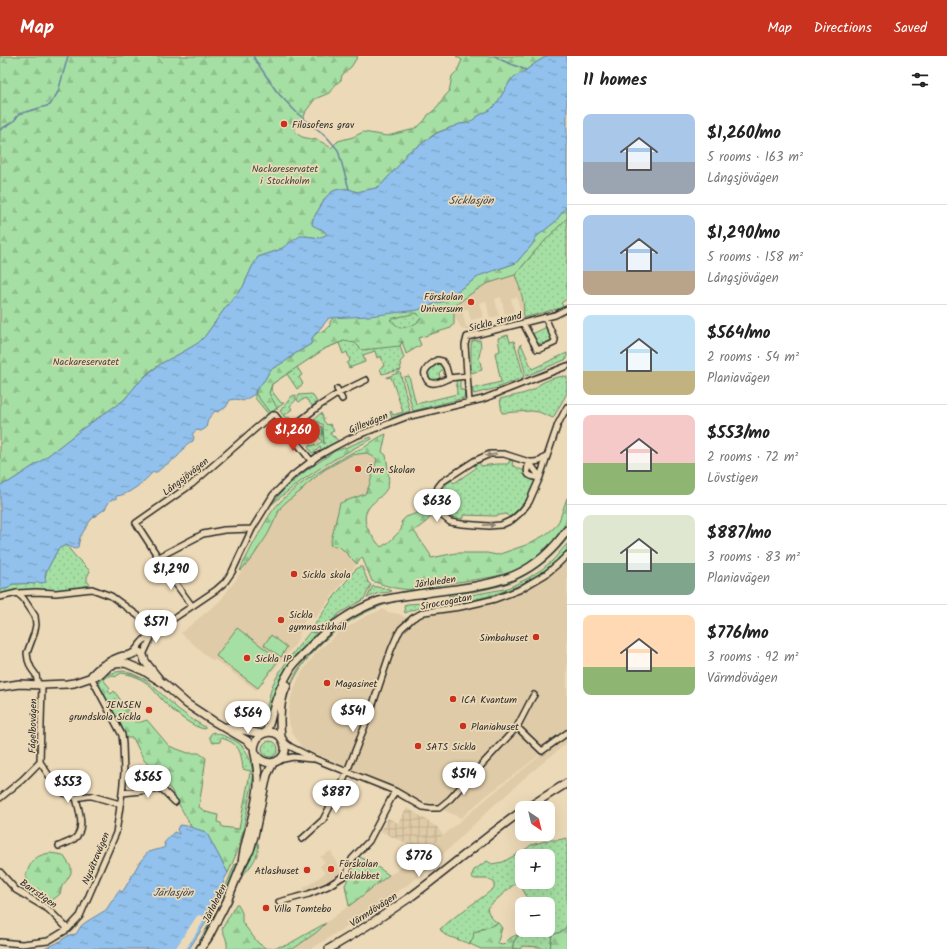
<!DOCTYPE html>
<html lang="en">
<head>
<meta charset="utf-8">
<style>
  body { margin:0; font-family:Kalam,sans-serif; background:#f6f6f6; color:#222; height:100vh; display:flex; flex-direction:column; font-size:15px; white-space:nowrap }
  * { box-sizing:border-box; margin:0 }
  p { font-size:13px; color:#767676 }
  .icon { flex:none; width:22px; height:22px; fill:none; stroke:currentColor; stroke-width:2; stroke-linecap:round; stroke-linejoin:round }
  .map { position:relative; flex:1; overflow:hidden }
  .panel { display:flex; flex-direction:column; background:#fff; width:380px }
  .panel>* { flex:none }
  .needle { width:26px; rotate:145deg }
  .fabs { position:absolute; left:515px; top:745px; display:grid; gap:8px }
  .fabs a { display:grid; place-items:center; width:40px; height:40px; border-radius:8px; background:#fff; box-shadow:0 4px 16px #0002; font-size:20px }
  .price { position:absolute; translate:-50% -34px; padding:0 9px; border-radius:14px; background:#fff; color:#222; font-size:13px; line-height:26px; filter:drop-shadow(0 1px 2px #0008) }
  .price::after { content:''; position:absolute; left:50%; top:24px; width:12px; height:9px; margin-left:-6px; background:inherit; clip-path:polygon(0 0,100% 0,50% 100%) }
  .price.current { background:#c8321e; color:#fff }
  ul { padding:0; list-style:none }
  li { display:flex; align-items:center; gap:12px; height:100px; padding:0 16px }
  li+li { border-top:1px solid #e0e0e0 }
  li span { display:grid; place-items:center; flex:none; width:112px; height:80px; border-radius:8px; color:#555 }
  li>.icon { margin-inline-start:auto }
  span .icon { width:48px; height:48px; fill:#fffc; stroke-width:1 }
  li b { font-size:17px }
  h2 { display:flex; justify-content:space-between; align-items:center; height:48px; padding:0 16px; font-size:17px }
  header { display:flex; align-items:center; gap:24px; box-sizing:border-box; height:56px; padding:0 20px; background:#c8321e; color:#fff }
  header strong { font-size:19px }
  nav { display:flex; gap:22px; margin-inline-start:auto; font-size:14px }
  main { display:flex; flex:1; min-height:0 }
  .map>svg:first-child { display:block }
</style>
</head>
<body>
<header>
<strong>Map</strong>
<nav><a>Map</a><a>Directions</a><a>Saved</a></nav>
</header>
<main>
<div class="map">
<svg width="567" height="893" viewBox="0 0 567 893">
  <defs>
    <pattern id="industrial-grid" width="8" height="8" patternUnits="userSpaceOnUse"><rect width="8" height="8" fill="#dfcba7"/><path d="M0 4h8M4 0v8" fill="none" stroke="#c0ae90"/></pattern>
    <pattern id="grass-dots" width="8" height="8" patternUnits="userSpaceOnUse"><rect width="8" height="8" fill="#a6dfa3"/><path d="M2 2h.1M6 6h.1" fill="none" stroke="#8fc08c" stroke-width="1.8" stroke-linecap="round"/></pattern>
    <pattern id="forest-firs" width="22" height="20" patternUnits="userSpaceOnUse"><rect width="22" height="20" fill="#a6dfa3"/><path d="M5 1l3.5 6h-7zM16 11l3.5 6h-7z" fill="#8fc08c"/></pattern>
    <pattern id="water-ripples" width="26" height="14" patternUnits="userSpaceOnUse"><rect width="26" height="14" fill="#91c1ec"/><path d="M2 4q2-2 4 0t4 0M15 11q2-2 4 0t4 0" fill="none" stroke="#779dbf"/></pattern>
  </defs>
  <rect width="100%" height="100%" fill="#ecd9b7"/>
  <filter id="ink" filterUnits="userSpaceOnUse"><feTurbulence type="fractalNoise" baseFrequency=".025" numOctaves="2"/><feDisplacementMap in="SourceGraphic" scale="8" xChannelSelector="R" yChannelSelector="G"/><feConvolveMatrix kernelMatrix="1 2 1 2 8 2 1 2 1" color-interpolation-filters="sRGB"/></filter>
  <g filter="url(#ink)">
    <path fill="#dfcba7" d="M515,219l5,14 5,21 -4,8 -7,2 -1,-4 8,-2 -4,-17 -6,1 3,14 -9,2 -4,-17 -6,2 4,17 -9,2 -4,-17 -7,2 4,14 -12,3 -3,-11 -6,1 4,17 18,-4 1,3 -20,4 -3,-1 -7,-12 -1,-5 2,-7 13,-10 17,-11z
      M367,397l10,6 -8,27 -4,8 -25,9 -10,41 10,3 17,17 -42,54 -8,-3 -12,30 -39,45 -41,-30 -5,-1 -29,-26 39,-32 17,-23 26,-42 17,-32 44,-34 27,-15z
      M567,495v183l-28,20 -2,3 -51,39 -25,22 -94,-43 -65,-27 -10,-16 -3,-10 -1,-8 3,-17 9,-22 15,-21 23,-21 26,-16 19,-8 4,3 12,2 7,4 11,-6 26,-6 37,-6 18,-5 25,-10 22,-13 6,-5z
      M567,679v8l-44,36 -23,22 -4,2 -66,64 -12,10 -43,31 -64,41h-18l24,-17 9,-9 63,-48 6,-3 28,-24 7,-4 2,1 71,-60 32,-25 10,-9z
      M331,795l10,22 -4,4 -16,9 -15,5 -3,-3 7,-4 15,-11 -5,-7 5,-4 -5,-5z"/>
    <path fill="url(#industrial-grid)" d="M407,752l20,12 11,8 5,7 -11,11 -2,-2 -7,4 -11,-2 -32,-15 8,-13 10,5z"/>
    <path fill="url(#grass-dots)" stroke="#688567" fill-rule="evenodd" d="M567,162v81l-6,4 3,4 -41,11c3,-14 -3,-30 -8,-43l21,-25z
      M421,253l4,11 -23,21 -2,5 4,12 -4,4 1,8c-6,2 -12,2 -19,4l-2,-6 4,-2 -3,-10 -4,2 -2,-7 -12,4 2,7 -16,6 -2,-5 3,-2 -3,-9 -4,2 -4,-11 -13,5 -29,19 5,8 -3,2 4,7 -6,5 -10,-15 -15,10 -1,6 10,13h3l-15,12 -14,-17v-7l25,-25 26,-18 6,-8z
      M547,271l7,14 -12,5 -2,-3 -3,1 -5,-10z
      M508,279l2,7 4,-1 10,36 -27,11 -23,6 -2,-6h3l26,-6 -6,-29 5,-2 -2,-13z
      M480,284l1,7 -2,10 3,13 -11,3v-27l1,-5z
      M521,288l11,25 35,-16v6l-41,17 -7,-27z
      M437,306h3l4,5v3h-2l-3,3 1,5v2l-7,2 -4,-2c-4,-12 0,-11 8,-18z
      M400,316l10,39 -18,7 -2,-6 1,-1 2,4 10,-3 -12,-35 -4,1v-1z
      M409,320l7,28 41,-10 -1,-15 4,-1v11l5,2 -1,7 -51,13 -9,-34z
      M564,320l3,1v16l-14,25 -14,-6 -8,-1 -29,2 -2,-14c11,-3 22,-4 33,-9 3,-1 4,-4 7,-6 7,-4 15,-7 24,-8z
      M312,338l5,8 -5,4 -6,-8 -7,4 -2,-2 2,-5z
      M296,339v5l-6,6 2,3 -7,6 2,3 2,-1 4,4 -3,3 -10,-13 12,-15z
      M321,357l3,6 -1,1 4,5 3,-1 4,7 -4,2 3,4 1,-1 4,5 -17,9 -1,-3 -6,6h-2l-4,-6 2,-2 2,1 3,-2 1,2 6,-5 -13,-16 5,-4 8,6 2,17 -1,-20h-2l-7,-5z
      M510,404l3,1 -1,4 12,6 3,6 8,4c-2,13 -16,29 -26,36l-3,-3 -11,2 -32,-1v4c-4,-1 -9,-1 -13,-2 -2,-1 -3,-3 -4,-4 -11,-12 -6,-25 5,-33l3,3 22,-15 -2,-3 5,-3 2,4 15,-2h12z
      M567,479v4c-17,22 -40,39 -67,47 -16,4 -33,7 -49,10h-3l3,-3 6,-1c31,-5 62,-9 87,-31 9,-8 16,-17 23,-26z
      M567,488v6c-6,6 -11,12 -18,17 -36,27 -73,33 -116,40v-5l60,-11 11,-2 8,-3 16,-8 14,-9 10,-8z
      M66,489l9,11 15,15 -3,6v4l5,6 -7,-1 -6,3 -26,2 -18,-2 -23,2 -12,3v-4l9,-2 3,-4c6,0 18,-1 23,0l2,-2 5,1 3,-4 1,-7 12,-23z
      M359,511h3l6,15 3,3 -7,14 -24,14 -19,17 -6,1 -4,-1 23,-33 21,-27z
      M373,530l17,4 2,1c-4,2 -6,1 -11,2 -4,0 -9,3 -14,5z
      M397,544l2,1c-46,9 -99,50 -112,96 -2,7 -2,14 -3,22l-2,-1c0,-8 2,-15 5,-24 14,-46 64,-85 110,-94z
      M426,547l3,2 -17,5 -7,3 -1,-8 3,-1z
      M310,576l8,1 -10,9 -10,15 -12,11 -5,11 -13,38 -3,-2c3,-10 4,-21 8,-31 8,-17 25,-37 37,-52z
      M123,615l10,3 13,6 32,29 15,11 12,7v2c-12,-1 -33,-18 -41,-27 -7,-7 -13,-17 -22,-22 -6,-4 -14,-6 -21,-7l-6,4 -3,-2 -9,4 -1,-1c5,-5 14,-6 21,-7z
      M213,676c8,3 23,7 29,14 6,6 9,17 11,26l-10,-3c-2,-18 -4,-26 -22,-31l-1,4 -7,1 -3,-4v-4z
      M262 693a8 8 0 1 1 16 0a8 8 0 1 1-16 0Z
      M567,782v88l-6,6 -9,3 -2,14h-7l-3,-2 -17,-1 -3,3 -8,-1c4,-19 20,-18 36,-18v-8l2,-1 -2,-4v-13h-17l-9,-16 -1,-7 -9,5 -25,22c2,8 5,11 11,15l-10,5h-5l-10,10 -3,6 -25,-9 -3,-3 -2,-3c8,-6 15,-13 23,-18 10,-8 21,-14 31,-23v-6l-7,-3h-12l-4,-2 3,-7 13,-9 5,3 11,-2 23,-13 5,-4 18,-5h9zM522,800h26v26h-26z
      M258,787c3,11 -8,25 -16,33z
      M235,808l2,1 -10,29 -18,35 -12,20h-2l28,-50 2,-11z
      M326,867l-9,9 -24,17h-26l20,-4 21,-12z"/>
    <path fill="url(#forest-firs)" stroke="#688567" fill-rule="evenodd" d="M0,0h358l-7,11 -9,8 -1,5 -5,4 -7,9 -14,6 -9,12 -2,6 -7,4 -3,8c6,11 13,8 23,11 5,2 10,5 14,8l7,-7 15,-4 10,-5 24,4 24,-6 8,-4 6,-6 3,-5 10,-8 7,-11 4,-4 3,-16 5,-5 5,-11 -6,-4h91l-10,6 -15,11 -8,4 -5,6 -12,20 -7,7 -12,6 -9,7 -9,1 -24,9 -16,12 -13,8 -7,11 -19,21 -5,3 -19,4 -8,-3h-9l-7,2 -7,6 -13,22 7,10 4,2 3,3 -7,4 -15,-2 -26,14 -21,7 -6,10 -9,20 -17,20 -21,29 -7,7 -15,9 -21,11 -13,9 -11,11 -14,17 -42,29 -41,32 -32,21 -9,3z
      M567,150v12l-31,32 -21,25 -29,9 -17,11 -13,10 -2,7v12l-3,4 -33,10 3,7 -15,9 -4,-13 -2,5 -38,4 -7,-7 -11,-2 -18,7 -54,36 -3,9 8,15 -7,5 -14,-19v-5l8,-8 6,-11 22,-13 4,-4 15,-9 1,-6 6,-6 7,-1 5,-5v-4l4,-6 107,-14 40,-27 35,-12 6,-7 10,-11 4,-8 19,-15zM417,257l4,5c-4,7 -13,9 -21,10l-10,-8 4,-2z
      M386,378l-4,18 4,3c1,7 4,25 2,31 -3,8 -10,12 -16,18 -15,15 -2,30 9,43l8,-5 12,-12 1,-5 -1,-3 5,-5 25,-9 2,6 -7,8 -12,9 16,23 1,4 25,-5h31l10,2 29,-10 19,-10 9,-7 5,-7 8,-23c0,6 0,19 -1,24 -3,6 -8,12 -12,18 -29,37 -61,37 -104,43 -16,3 -32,8 -49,6 -9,-1 -20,-5 -29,-8l-10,-24 -5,7 -17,-17 -10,-2 10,-42 25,-9 4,-8 8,-27 -10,-6 -16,2 -27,15 -19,16 -4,5 -15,11 -5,5 -13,27 -16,24 -8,9 -4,4c3,-9 8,-16 12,-25 9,-15 16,-32 28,-44 17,-18 49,-37 71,-49 4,-2 9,-4 14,-6 7,-5 13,-10 21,-13z
      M371,381l1,2 -2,1c-36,18 -69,39 -99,65l15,-18 21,-17 28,-19 12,-4z
      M102,622l8,10 -2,3 3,3 3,-3 19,26 8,5 6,-2 22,26 19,7h11l7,5 -7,49 7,5 12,3 -1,7 4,1 1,4 17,2 11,-56 4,1 -11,57 -5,19 -10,23 -22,-41 -14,-4 -21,-38 -27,-30 -11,-22h-7c-2,-5 -4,-11 -6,-16 -6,-11 -23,-30 -21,-43z
      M50,797l13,2 8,12v6l-4,7 -5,6 -2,8 -15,12 -22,-16c2,-10 4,-24 12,-31 4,-4 10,-5 15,-6z
      M358,800l15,8 16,11 -40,31 -4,-21 6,-12 3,-11 1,-3z
      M236,848h2l4,9v9l16,21 9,6h-40c1,-7 -2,-13 -5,-20z
      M498,867l4,5 -4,13v3l5,1c5,-5 8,-9 15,-10l-4,6 -2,7 4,1h-35l-11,-5 3,-6 1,-6c8,-3 16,-5 24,-9z
      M567,870v23h-17l2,-14 9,-3z"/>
    <path fill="#a6dfa3" stroke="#688567" d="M237,572l42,31 -21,29 -42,-32z
      M271,579l16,12 -6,10 -17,-12z"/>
    <path fill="url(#water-ripples)" stroke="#68859f" d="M547,0h20v150l-12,16 -19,15 -4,8 -10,11 -6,7 -35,12 -40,27 -23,8 -49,6 -40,2 -17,20 -1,6 -15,9 -10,8 -16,9 -6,11 -9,10v3l-12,7 -7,-2 -6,1 -4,7 -8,5 -3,-1 -7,8 -2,9 -5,3 -4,-1 -5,4 2,3 -1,4c-11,4 -8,9 -16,16 -6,5 -14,9 -20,15h-4c-8,9 -25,24 -37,24v3h-4l-3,3 -4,7 -10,7 -5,5 -10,16 -2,10 -3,2 -9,-4 -8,4 -12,23 -1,4 1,6 -4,1 -5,-1 -2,2c-5,-1 -17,0 -23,0l-3,4 -9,2v-105l9,-3 32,-21 41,-32 42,-29 14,-17 11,-10 13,-10 21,-11 15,-9 7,-7 21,-29 17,-20 9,-20 6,-10 21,-7 21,-14h5l15,2 7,-4 -3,-3 -12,-6 1,-6 13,-22 7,-6 7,-2h9l8,3 19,-4 5,-3 19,-21 7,-11 13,-8 17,-12 23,-9 9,-1 9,-7 12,-6 7,-7 12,-20 5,-6 8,-4 15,-11z
      M181,769l6,1 19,6 22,41 -3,5 -11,32 -25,39h-145l13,-6 12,-8 7,-1 5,-8 5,-4 20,-12 13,-20 3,2 3,-4 14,-25 9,-11 12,-3 5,-2 -1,-4 10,-11 5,2v-1l-2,-3 1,-3z"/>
    <path fill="#ecd9b7" d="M199,859l7,2 -20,32h-11l22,-33z"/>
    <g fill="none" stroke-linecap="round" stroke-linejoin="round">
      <path stroke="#68859f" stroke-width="1.5" d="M254,0v2l23,34 21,22 28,22 12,14 11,39
        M495,0l6,4 25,10
        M0,74l14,-9 5,-7 31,-9 8,-13 10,-36"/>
      <g stroke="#2b2b2b" stroke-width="8">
        <path id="street" d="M523,267l14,26h3l14,-6 1,-3 -10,-23
          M449,322c-7,3 -19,10 -23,0 -1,-2 -2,-5 -1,-6 1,-5 8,-9 12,-12l5,1 4,6 3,11 18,-2
          M337,333l5,10
          M469,346l-4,-57 2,-8 88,-22 12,-6
          M287,375l32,-25 20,-13 27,-13
          M547,400l-7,5 -6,1h-5l-25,-8h-14l-16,7 -32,21 -4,5 -4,12 3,10 3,5 10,8 12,2 27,2 12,-1 11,-5 9,-8 8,-10 11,-25 18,-53 9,-17
          M529,406c-4,12 -2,14 10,16
          M529,406l11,15
          M159,501l44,-23 21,-4 28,-1
          M17,537l6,5 12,18 1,9 -2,9 -7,19 1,7 3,8 5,7 2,10
          M0,541l17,-4 19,-1 20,1 36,-4 19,7 44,32
          M192,550l-19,-26 -37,-57 56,-39 63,-55 17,-14h3l37,47
          M133,597l8,-10 14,-15 5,-1 13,-8 43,-29 9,-8 7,-10 20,-43 21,-34 19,-19 26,-20 14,-8 21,-11 53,-20 77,-18 84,-33
          M143,599l11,-24
          M517,671l25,24 25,-18
          M284,686l7,5 24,12 80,32 28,16 7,1h9l11,-9 10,-11 57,-61 15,-29 2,-3
          M279,704l14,-3 19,2
          M40,706l14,21 10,10 12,5 11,-2h5l28,8
          M122,737l40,-4 13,13
          M0,742l22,-18 18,-18 2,-77
          M302,783l21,-19 21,-41 26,-66 21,-63 6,-14 4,-7 12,-11 11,-6 36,-5 18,-4 17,-4 24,-9 27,-16 13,-11 8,-8
          M59,790c5,-2 11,-4 15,-7 12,-9 5,-29 2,-41
          M0,816l16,18 32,19 20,20
          M279,846l30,-8 19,-8 19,-12 5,-15 17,-18 26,-50
          M0,886l22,2 26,-3 20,-12 12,-13 36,-83 6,-40 2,-20 -1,-29 -1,-9 -31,-58"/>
      </g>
      <g stroke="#2b2b2b" stroke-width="10">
        <path id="secondary" d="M92,619c8,-9 17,-14 28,-18 3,-1 7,-1 10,-2 4,-1 6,-5 11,-2 3,2 3,6 4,8 4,6 9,12 14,18
          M0,631l19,-3 23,1 25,-1 7,-1 27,-9 8,-8 6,-2 10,-1 19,8 19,12 24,21 26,17 33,19 8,7
          M227,671l35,7
          M266,677c1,-4 3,-8 4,-12 1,-4 2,-8 3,-11 4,-15 10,-29 18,-42 5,-8 14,-15 20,-22 19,-20 42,-36 68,-45 17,-5 36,-6 53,-9 26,-3 60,-7 83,-17 22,-10 39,-26 52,-45
          M281,681c-2,-18 -2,-36 6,-52
          M527,752l40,-25
          M242,807c3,-26 14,-51 16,-77 1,-9 -1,-18 -2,-27 -1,-5 -3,-10 -1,-15 4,-15 24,-16 29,-1 7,17 -18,29 -29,10
          M200,893l8,-11 19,-37 15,-37 8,-14 4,-14 13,-61 6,-12
          M329,893c27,-16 54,-33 80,-51 36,-26 70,-56 106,-82l7,-5"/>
      </g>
      <use href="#street" stroke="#ecd9b7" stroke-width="5"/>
      <use href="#secondary" stroke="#ecd9b7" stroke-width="7"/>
    </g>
    <defs><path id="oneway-solid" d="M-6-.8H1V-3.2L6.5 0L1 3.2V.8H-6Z"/></defs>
    <g fill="#8c8271">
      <use href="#oneway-solid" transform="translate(491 399) rotate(171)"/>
      <use href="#oneway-solid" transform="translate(489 469) rotate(-1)"/>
    </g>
  </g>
  <g fill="#c8321e" stroke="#ecd9b7" stroke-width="1.5">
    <circle cx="284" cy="68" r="4"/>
    <circle cx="471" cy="246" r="4"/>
    <circle cx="358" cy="413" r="4"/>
    <circle cx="294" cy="518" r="4"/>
    <circle cx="281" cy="564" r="4"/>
    <circle cx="536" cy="581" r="4"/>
    <circle cx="247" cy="602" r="4"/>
    <circle cx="327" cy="627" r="4"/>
    <circle cx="453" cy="643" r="4"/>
    <circle cx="149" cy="654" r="4"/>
    <circle cx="463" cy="670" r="4"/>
    <circle cx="418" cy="690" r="4"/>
    <circle cx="331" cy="813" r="4"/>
    <circle cx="307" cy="814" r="4"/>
    <circle cx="266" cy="852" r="4"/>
  </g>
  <g text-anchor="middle" stroke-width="3.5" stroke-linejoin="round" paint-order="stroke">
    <g font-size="10" fill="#2b2b2b" stroke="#ecd9b7" text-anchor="start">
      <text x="292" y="72">Filosofens grav</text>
      <text x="463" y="244" text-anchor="end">Förskolan<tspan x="463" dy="12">Universum</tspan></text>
      <text x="366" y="417">Övre Skolan</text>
      <text x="302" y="522">Sickla skola</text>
      <text x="289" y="562">Sickla<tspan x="289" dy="12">gymnastikhall</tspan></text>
      <text x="528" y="585" text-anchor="end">Simbahuset</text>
      <text x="255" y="606">Sickla IP</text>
      <text x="335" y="631">Magasinet</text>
      <text x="461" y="647">ICA Kvantum</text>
      <text x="141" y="652" text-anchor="end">JENSEN<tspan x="141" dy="12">grundskola Sickla</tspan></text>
      <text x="471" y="674">Planiahuset</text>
      <text x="426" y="694">SATS Sickla</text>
      <text x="339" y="811">Förskolan<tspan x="339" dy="12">Leklabbet</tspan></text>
      <text x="299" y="818" text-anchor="end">Atlashuset</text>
      <text x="274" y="856">Villa Tomtebo</text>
    </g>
    <g font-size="10" fill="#3d463d" stroke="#ecd9b7">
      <text x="285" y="116">Nackareservatet<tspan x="285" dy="12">i Stockholm</tspan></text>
      <text x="86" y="309">Nackareservatet</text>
    </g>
    <g font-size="10" fill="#2b2b2b" stroke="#ecd9b7">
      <text transform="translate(495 265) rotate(-14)" y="4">Sickla strand</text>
      <text transform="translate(368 366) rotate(-22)" y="4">Gillevägen</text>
      <text transform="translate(185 420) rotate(-38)" y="4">Långsjövägen</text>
      <text transform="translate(435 525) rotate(-8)" y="4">Järlaleden</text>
      <text transform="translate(446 545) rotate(-11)" y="4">Siroccogatan</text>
      <text transform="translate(32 670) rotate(-89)" y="4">Fågelbovägen</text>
      <text transform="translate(95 802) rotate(-67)" y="4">Nysätravägen</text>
      <text transform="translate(39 837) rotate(35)" y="4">Barrstigen</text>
      <text transform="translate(214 847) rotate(-64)" y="4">Järlaleden</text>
      <text transform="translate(373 853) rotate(-33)" y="4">Värmdövägen</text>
    </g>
    <g font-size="11" font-style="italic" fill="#3f4952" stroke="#ecd9b7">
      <text x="471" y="148">Sicklasjön</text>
      <text x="173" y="840">Järlasjön</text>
    </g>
  </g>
</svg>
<div class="fabs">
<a><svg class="needle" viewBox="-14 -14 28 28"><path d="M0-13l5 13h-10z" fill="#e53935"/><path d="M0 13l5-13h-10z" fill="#767676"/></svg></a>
<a>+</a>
<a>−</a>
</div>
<b class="price current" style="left:293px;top:396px">$1,260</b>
<b class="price" style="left:437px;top:467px">$636</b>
<b class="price" style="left:171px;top:535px">$1,290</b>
<b class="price" style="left:156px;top:588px">$571</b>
<b class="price" style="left:353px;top:677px">$541</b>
<b class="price" style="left:248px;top:679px">$564</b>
<b class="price" style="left:464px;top:740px">$514</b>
<b class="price" style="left:148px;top:743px">$565</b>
<b class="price" style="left:68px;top:748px">$553</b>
<b class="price" style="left:336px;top:758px">$887</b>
<b class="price" style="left:419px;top:822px">$776</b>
</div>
<section class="panel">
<h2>11 homes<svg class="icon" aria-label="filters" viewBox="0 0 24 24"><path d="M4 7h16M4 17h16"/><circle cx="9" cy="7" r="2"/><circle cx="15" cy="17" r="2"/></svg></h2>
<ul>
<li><span style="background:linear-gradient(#a9c7e8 60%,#9aa5b1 0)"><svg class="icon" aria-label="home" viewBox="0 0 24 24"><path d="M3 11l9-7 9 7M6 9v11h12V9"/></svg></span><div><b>$1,260/mo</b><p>5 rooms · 163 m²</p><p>Långsjövägen</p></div></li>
<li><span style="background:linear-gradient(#a9c7e8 70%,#b9a48a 0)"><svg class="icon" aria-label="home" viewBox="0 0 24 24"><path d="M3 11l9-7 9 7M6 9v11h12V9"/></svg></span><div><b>$1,290/mo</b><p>5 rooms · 158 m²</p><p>Långsjövägen</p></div></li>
<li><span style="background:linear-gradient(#bfe0f5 70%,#c2b280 0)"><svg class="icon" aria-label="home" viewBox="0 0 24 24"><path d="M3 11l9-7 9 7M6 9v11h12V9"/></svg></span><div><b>$564/mo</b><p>2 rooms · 54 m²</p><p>Planiavägen</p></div></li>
<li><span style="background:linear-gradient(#f6c9c9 60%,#8fb573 0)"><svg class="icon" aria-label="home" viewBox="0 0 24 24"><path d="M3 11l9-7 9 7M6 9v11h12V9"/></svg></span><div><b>$553/mo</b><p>2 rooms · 72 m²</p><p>Lövstigen</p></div></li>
<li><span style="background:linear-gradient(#dfe7d0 60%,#7fa58c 0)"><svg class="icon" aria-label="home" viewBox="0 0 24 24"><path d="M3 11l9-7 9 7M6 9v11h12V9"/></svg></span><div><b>$887/mo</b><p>3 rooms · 83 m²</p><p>Planiavägen</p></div></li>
<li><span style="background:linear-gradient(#ffd9b3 65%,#8fb573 0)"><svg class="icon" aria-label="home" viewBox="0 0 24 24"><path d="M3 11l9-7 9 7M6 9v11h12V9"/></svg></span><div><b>$776/mo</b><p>3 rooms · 92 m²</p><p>Värmdövägen</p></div></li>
</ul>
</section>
</main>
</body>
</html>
